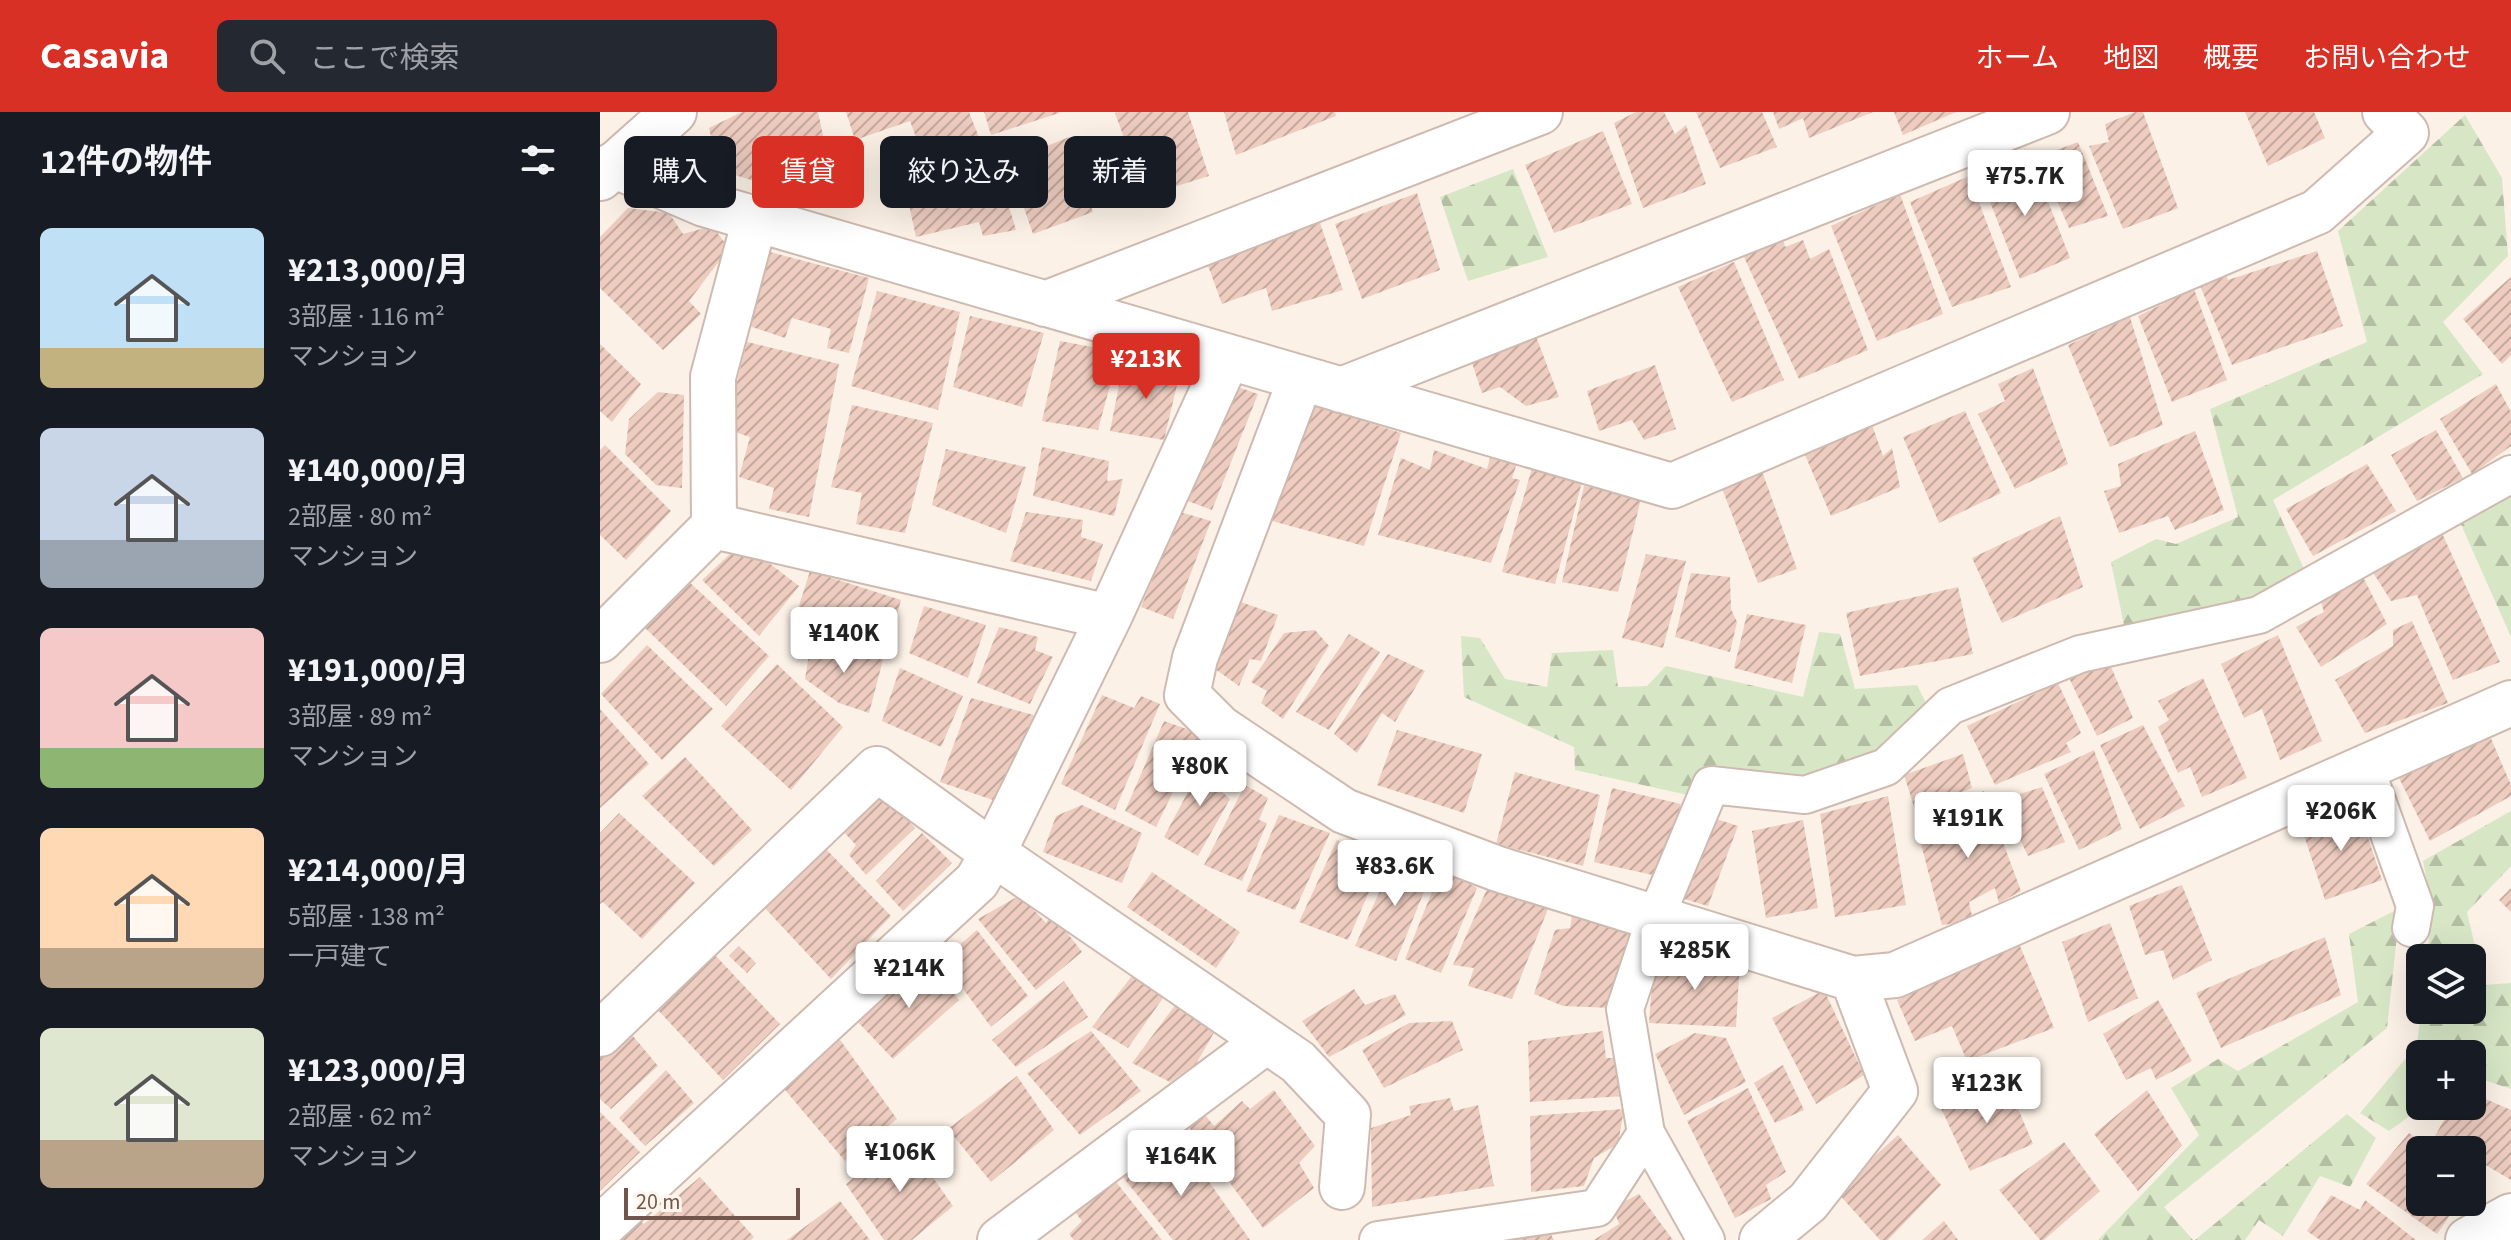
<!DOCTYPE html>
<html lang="ja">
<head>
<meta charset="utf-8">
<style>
  body { margin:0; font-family:"Source Sans 3","Noto Sans JP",sans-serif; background:#242831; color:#f1f3f6; height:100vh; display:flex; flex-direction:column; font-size:30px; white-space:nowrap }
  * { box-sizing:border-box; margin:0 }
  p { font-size:26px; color:#9ea1a6 }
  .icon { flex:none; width:44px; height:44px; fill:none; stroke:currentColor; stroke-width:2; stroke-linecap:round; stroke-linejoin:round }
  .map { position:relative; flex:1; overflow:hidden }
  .drawer { display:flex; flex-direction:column; background:#171b24; width:600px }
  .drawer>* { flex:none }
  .banner { position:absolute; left:24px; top:24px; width:760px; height:72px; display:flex; gap:16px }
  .fabs { position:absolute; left:1806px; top:832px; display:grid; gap:16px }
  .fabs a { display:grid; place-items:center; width:80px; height:80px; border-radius:12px; background:#171b24; box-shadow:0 8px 32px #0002; font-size:40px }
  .scale { position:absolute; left:24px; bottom:20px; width:176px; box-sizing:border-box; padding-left:8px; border:4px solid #72564d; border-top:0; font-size:22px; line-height:28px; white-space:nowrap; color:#72564d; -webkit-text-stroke:6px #fef5ec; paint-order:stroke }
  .price { position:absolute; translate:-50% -68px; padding:0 18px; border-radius:8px; background:#fff; color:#222; font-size:26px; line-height:52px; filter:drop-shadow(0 2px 4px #0008) }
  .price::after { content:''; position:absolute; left:50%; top:48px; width:24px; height:18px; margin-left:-12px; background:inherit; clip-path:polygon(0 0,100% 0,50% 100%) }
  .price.on { background:#d93025; color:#fff }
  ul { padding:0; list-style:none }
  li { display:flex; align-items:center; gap:24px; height:200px; padding:0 40px }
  li span { display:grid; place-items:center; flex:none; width:224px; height:160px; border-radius:12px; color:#555 }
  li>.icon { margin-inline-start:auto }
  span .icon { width:96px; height:96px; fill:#fffc; stroke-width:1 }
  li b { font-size:34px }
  h2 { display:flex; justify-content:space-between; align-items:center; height:96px; padding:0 40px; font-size:34px }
  .pill { padding:0 28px; border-radius:12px; background:#171b24; box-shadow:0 8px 32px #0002; font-size:28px; line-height:72px }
  .pill.on { background:#d93025; color:#fff }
  header { display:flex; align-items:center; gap:48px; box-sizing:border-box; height:112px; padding:0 40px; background:#d93025; color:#fff }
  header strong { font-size:38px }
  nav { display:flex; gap:44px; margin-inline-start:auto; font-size:28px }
  .search { width:560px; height:72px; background:#242831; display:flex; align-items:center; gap:20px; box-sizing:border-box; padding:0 28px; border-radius:12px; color:#9ea1a6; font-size:30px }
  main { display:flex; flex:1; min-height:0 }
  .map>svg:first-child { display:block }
</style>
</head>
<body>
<header>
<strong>Casavia</strong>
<div class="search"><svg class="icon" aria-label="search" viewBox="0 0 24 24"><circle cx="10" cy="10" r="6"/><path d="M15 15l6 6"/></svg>ここで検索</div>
<nav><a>ホーム</a><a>地図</a><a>概要</a><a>お問い合わせ</a></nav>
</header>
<main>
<section class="drawer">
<h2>12件の物件<svg class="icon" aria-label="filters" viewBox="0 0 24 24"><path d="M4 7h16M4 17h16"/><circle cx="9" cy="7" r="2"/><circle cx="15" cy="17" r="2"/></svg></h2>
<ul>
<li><span style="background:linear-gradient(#bfe0f5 75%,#c2b280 0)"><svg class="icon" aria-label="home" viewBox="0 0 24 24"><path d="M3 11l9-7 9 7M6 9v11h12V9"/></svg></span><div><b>¥213,000/月</b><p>3部屋 · 116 m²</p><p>マンション</p></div></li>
<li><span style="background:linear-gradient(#c9d6e8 70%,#9aa5b1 0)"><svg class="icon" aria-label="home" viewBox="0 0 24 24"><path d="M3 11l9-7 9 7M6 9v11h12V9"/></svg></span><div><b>¥140,000/月</b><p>2部屋 · 80 m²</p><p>マンション</p></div></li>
<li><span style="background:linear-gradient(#f6c9c9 75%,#8fb573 0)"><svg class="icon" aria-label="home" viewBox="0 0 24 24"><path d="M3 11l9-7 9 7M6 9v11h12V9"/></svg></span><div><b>¥191,000/月</b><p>3部屋 · 89 m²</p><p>マンション</p></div></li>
<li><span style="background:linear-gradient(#ffd9b3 75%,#b9a48a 0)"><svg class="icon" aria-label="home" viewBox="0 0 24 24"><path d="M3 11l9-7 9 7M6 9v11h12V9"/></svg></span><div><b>¥214,000/月</b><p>5部屋 · 138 m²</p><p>一戸建て</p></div></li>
<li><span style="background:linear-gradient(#dfe7d0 70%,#b9a48a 0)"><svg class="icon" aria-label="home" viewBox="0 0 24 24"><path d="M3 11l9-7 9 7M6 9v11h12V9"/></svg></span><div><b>¥123,000/月</b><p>2部屋 · 62 m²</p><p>マンション</p></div></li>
</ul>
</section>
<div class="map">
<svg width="1911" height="1128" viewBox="0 0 1911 1128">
  <defs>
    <pattern id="forest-firs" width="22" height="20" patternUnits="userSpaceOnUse" patternTransform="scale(2)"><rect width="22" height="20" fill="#d7e7c6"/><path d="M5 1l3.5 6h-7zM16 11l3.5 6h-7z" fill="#b3bea3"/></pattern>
    <pattern id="building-hatch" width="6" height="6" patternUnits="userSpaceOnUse" patternTransform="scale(2)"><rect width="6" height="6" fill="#eecdc0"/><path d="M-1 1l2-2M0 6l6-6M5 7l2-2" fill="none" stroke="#c5a99e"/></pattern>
  </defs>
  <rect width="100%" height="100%" fill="#fbf1e6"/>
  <path fill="url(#forest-firs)" d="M1865,3l37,63 6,78 -65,66 40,52 -210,126 31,69 -52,32 -128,24 -13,-63 45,-23 20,5 62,-27 -28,-108 157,-67 -29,-111z
    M913,57l35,88 -80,24 -28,-84z
    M1911,375v150l-52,-117z
    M1219,520l21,2 15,55 62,-4 12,24 -46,39 -81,27 -88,-10 -17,32 -122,-27 -1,-23 -110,-50 -3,-61 19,2 25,41 42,8 5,-34 61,-3 5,37 29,-1 19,-20 137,31z
    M1911,699v55l-44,46 17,73 27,-2v106l-39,-13v-22h-52v52h4l-35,25 -29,-18 57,-68 4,-35h51v-52h-45l5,-50 -9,-47z
    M1800,796l-13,120 -223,179 29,33h-95l101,-105 -28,-47 47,-29 20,12 120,-69 -9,-68z
    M1747,1002l29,24 -26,49 -30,-11 -37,60 -24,-16 -14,20h-50z"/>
  <path fill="url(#building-hatch)" d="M142,0h76l13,60 -39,17 -9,-10 -22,4 -26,-8 -18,-10 -8,-37z
    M246,0h123l11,28 -53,27 -17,-46 -55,19z
    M384,0h75v1l-68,22z
    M519,0h69l21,64 -64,20 -30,-83z
    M624,0h111l1,4 -100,39z
    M1036,0h28l11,22 11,-9 20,59 -63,24 -29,-85z
    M1096,0h66l15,35 -57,21z
    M1173,0h100l-64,26 -6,-20 -24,11z
    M1294,0h62l-53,23z
    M1535,0h8l35,96 -55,21 -34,-83 20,-4 -4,-18z
    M1645,0h69l11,26 -57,28z
    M1003,19l29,73 -78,29 -29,-68z
    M469,25l24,75 -60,22 -25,-72z
    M1478,30l30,74 -39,12 -31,-71z
    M1432,48l38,98 -50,21 -40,-103z
    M396,51l20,67 -33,6 -4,-14 -63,15 -9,-42z
    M1369,64l42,111 -59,20 -42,-105z
    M817,81l23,77 -78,29 -27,-75z
    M1300,82l43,120 -66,27 -46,-115z
    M28,96l41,5 14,21 29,-8 17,22 -40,53 12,13 -38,36 -63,-62v-51z
    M719,108l24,70 -71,21 -6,-23 -44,16 -15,-41z
    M1181,117l4,18 18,-7 7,19 19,-10 39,101 -69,29 -59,-131z
    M1717,139l26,75 -111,39 -35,-87 27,-8 4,10z
    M170,140l99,26 -20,75 -22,-5 4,-19 -39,-11 -7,20 -39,-13z
    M1134,150l50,118 -52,22 -54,-115z
    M1911,165v78l-9,9 -39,-45z
    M1594,177l33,91 -55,22 -34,-86z
    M277,179l83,21 -22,98 -87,-24z
    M370,204l74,17 -22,74 -69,-20z
    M1530,205l33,108 -53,22 -42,-102z
    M934,219l25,66 -33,9 -26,-19 -18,6 -11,-33z
    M460,229l59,11 -21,78 -56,-9z
    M147,230l92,22 -30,153 -40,-8 5,-21 -35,-11 11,-40 -25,-8z
    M0,232l41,40 -29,38 -12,-11z
    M539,247l42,9 -17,72 -54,-9 10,-51 17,1z
    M1055,253l21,64 -32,11 -12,-20 -33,11 -12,-40z
    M1433,256l35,96 -53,25 -37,-75 27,-13 -7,-17z
    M629,272l29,10 -46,116 -27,-10z
    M1896,272l15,28v34l-39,28 -32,-55z
    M58,280l26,3 -2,93 -26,-3 -31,-31 4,-35z
    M707,291l94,30 -37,113 -92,-25z
    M252,293l81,18 -28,110 -49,-9 6,-31 -31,-6z
    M1365,299l36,82 -62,30 -36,-86z
    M1272,313l11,31 9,-8 8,39 -69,29 -26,-61z
    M1836,318l27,48 -46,23 -26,-46z
    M1595,319l29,79 -49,20 -7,-14 -49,17 -15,-42 17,-5 -3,-22z
    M5,333l66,66 -45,49 -26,-25v-85z
    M442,335l67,14 -2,20 16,-2 -9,37 -81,-20z
    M893,335l26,10 -7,21 8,2 -29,83 -113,-28 23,-77 29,12 4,-20 53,19z
    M346,337l80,18 -20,66 -74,-28z
    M1767,352l29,47 -83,45 -27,-47z
    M932,356l51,10 -28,106 -53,-12z
    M1162,359l35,98 -39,14 -38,-100z
    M984,374l58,9 -24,97 -56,-10z
    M426,400l57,8 -2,17 22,7 -12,37 -81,-20z
    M580,400l31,9 -38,98 -32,-12z
    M1460,404l23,71 -81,36 -30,-65z
    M1842,421l58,129 -47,18 -36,-85 -26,6 -19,-30z
    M130,442l35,6 34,26 -40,50 -57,-56z
    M1046,442l40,7 -23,87 -41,-10z
    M210,459l91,29 -13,47 -95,-22z
    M1091,461l39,4 1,32 6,13 -7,30 -55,-15z
    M1763,465l24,47 -66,43 -25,-40 28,-15 -3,-10z
    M86,467l83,77 -43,50 -85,-82z
    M1358,475l15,67 -113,22 -14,-63z
    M638,489l40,14 -17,46 -11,-2 -11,27 -24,-17z
    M324,494l62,19 -18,53 -59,-25z
    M1147,502l59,11 -14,58 -58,-15z
    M1812,509l36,82 -83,30 -30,-53 58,-34v-16z
    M399,515l39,10 -3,13 18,7 -23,47 -53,-21z
    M715,518l14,16 -46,73 -22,-16 6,-12 -16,-9 33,-49z
    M749,522l31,18 -51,78 -33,-18z
    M1678,523l44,106 -42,19 -18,-51 -18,9 -23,-54z
    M211,530l72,18 -14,53 -30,-10 -34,-24z
    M47,533l66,64 -51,51 -61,-66z
    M788,542l37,17 -30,51 -13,-9 -25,40 -23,-19z
    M1509,550l24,56 -36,18 -28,-58z
    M177,552l66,63 -52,63 -70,-64z
    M300,556l63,28 -22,51 -59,-26z
    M1603,566l44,100 -45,19 -12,-30 -12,6 -20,-46 11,-7 -11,-19z
    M1458,571l23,50 -15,10 5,9 -76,33 -28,-59z
    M502,583l32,13 7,-12 19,8 -45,106 -54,-26z
    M371,586l63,17 -38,86 -56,-19z
    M0,597l49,55 -49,44z
    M564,609l37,13 -45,93 -31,-16z
    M1543,613l42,81 -45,23 -40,-84z
    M797,618l85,24 -18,59 -87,-28z
    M1889,622l22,51v11l-81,45 -32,-65z
    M1494,638l28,79 -43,21 -35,-76z
    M1363,642l9,34 -57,22 -11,-35z
    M607,644l22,11 -8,24 9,8 -32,57 -34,-19z
    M85,645l67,73 -38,36 -72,-70z
    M915,660l85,23 -17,71 -87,-22z
    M645,673l23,13 -9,22 8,3 -25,58 -38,-16z
    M1442,675l23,55 -37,14 -27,-56z
    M1012,676l69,16 -24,72 -63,-14z
    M1384,679l37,100 -22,12 -4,-15 -26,14 4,19 -31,4 -23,-89 39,-17 -5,-17z
    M282,681l33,35 -49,47 -17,-20 7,-10 -15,-16z
    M1288,684l18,109 -71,12 -15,-103z
    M482,693l60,28 -20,50 -79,-31 13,-36z
    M1758,695l24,73 -57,20 -25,-77z
    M19,701l76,70 -53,56 -39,-37 -3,2v-71z
    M679,703l51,18 -35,77 -49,-19z
    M1107,704l31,10 -30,80 -34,-10z
    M1203,708l15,88 -52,10 -14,-87z
    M322,721l30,30 -49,48 -27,-30z
    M737,728l46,20 -35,80 -49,-18z
    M224,735l67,69 -60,63 -69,-74z
    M796,743l38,12 -38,94 -41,-15z
    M842,755l35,21 -36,85 -36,-14z
    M552,760l88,60 -24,36 -89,-61z
    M1582,773l30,75 -39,20 -10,-30 -18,5 -16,-49z
    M1911,776v24l-12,-12z
    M887,777l61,20 -36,90 -44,-13 6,-18 -21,-3z
    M420,783l26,28 6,-10 30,39 -46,38 -58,-71z
    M973,798l59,23 -20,75 -49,-2 -29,-12 21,-64 15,-2z
    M1510,811l28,75 -50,24 -26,-80z
    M377,818l51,66 -37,31 -49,-67z
    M1725,825l16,58 -120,53 -25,-55z
    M1418,829l36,87 -87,33 -15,-35 -37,15 -18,-41z
    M139,834l17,17 -9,10 -18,-17z
    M114,842l66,70 -57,56 -67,-72z
    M1054,846l86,2 -4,67 -87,-4z
    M328,848l31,40 -66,59 -36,-38z
    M535,860l30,23 -37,53 -36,-21z
    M464,869l24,36 -72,50 -24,-27z
    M754,877l11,16 30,-11 11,21 -77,42 -27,-36z
    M1224,878l40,85 -48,29 -44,-86z
    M579,888l36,31 -19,33 -26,18 -38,-19z
    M1558,888l34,61 -36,19 -5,-12 -25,12 -23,-46z
    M852,909l11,29 -79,38 -22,-38 47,-27z
    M28,918l30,36 -47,43 -11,-10v-41z
    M491,919l50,60 -61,44 -53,-62z
    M1003,919l3,27h20l-1,38 -95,6 -2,-61z
    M1095,921l31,5 20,44 -62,33 -29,-61z
    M238,925l59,82 -52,42 -65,-77z
    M1183,953l21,45 -29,13 -21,-40z
    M66,958l28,33 -49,43 -26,-28z
    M417,964l37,54 -63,52 -43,-53z
    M1406,968l27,64 -63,27 -30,-65z
    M1148,976l38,84 -20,13 5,14 -36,19 -48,-97z
    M674,978l41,56 -16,17 15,25 -51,40 -74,-101 12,-17 13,16 28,-25 8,8z
    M1547,978l35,55 -44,46 -44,-57z
    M1872,981l39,17v70l-39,-23v-7h-12l-25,-14 17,-30h20z
    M850,986l4,13 24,-6 16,81 -122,21 -1,-79 40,-13 -2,-9z
    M1024,997l-6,35 -24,14 -10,28 -53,6 -1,-76z
    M0,1000l40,40 -40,39z
    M1809,1021l24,17h-13v52h39l-22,32 -71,-50z
    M1298,1023l43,50 -53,55h-8l-44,-49z
    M305,1026l48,68 -41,34h-28l-38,-56z
    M561,1030l21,27 11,-10 57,81h-77l-54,-68z
    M1464,1030l36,49 -56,49h-4l-41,-50z
    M100,1065l54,60 -3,3h-139l23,-23 9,7z
    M513,1066l49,62h-88l-5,-6 13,-13 -10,-13z
    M1039,1082l34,46h-79l25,-16 -6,-17z
    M1731,1083l29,15 5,-10 51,40h-96l-13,-9z
    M240,1089l30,39h-83z
    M1344,1109l14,19h-36z
    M945,1112l9,16h-46z"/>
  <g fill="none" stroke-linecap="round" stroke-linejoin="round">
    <g stroke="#cebab0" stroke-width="40">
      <path id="service" d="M1765,655l50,139 -4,22
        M778,1128l219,-32 49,-75
        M1106,1128l-60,-107 -21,-124 30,-90 56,-134 94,10 81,-28 64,-61 130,-52 179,-39 252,-141"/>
    </g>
    <g stroke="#cebab0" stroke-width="48">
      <path id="minor" d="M13,53l91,39 968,282 645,-274 89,-79 -21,-21
        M445,192l495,-192
        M701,266l-106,280 -8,37 33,33 124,83 154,58 355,110 42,-4 616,-272
        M741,278l706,-278
        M114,414l-1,-149 42,-158
        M0,528l114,-114 395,91
        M0,922l277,-265 116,84 305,209 50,53 -6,72
        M0,1116l377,-347 16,-28 116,-236 119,-260
        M400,1128l266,-199
        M1162,1128l46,-38 87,-111 -42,-112
        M1868,1128l43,-24"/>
    </g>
    <g stroke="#cebab0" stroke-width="48">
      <path id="tertiary" d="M0,66l74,-66"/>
    </g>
    <use href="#service" stroke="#fff" stroke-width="36"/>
    <use href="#minor" stroke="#fff" stroke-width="44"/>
    <use href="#tertiary" stroke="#fff" stroke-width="44"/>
  </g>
</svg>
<div class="fabs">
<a><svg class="icon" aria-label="layers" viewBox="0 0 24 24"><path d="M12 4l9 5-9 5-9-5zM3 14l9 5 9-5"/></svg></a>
<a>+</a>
<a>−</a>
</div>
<div class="scale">20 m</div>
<b class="price" style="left:1425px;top:106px">¥75.7K</b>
<b class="price on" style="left:546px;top:289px">¥213K</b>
<b class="price" style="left:244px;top:563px">¥140K</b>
<b class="price" style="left:600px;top:696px">¥80K</b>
<b class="price" style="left:1741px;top:741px">¥206K</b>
<b class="price" style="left:1368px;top:748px">¥191K</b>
<b class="price" style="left:795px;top:796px">¥83.6K</b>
<b class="price" style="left:1095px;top:880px">¥285K</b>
<b class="price" style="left:309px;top:898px">¥214K</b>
<b class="price" style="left:1387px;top:1013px">¥123K</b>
<b class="price" style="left:300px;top:1082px">¥106K</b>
<b class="price" style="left:581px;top:1086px">¥164K</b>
<div class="banner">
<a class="pill">購入</a>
<a class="pill on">賃貸</a>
<a class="pill">絞り込み</a>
<a class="pill">新着</a>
</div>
</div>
</main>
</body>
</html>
